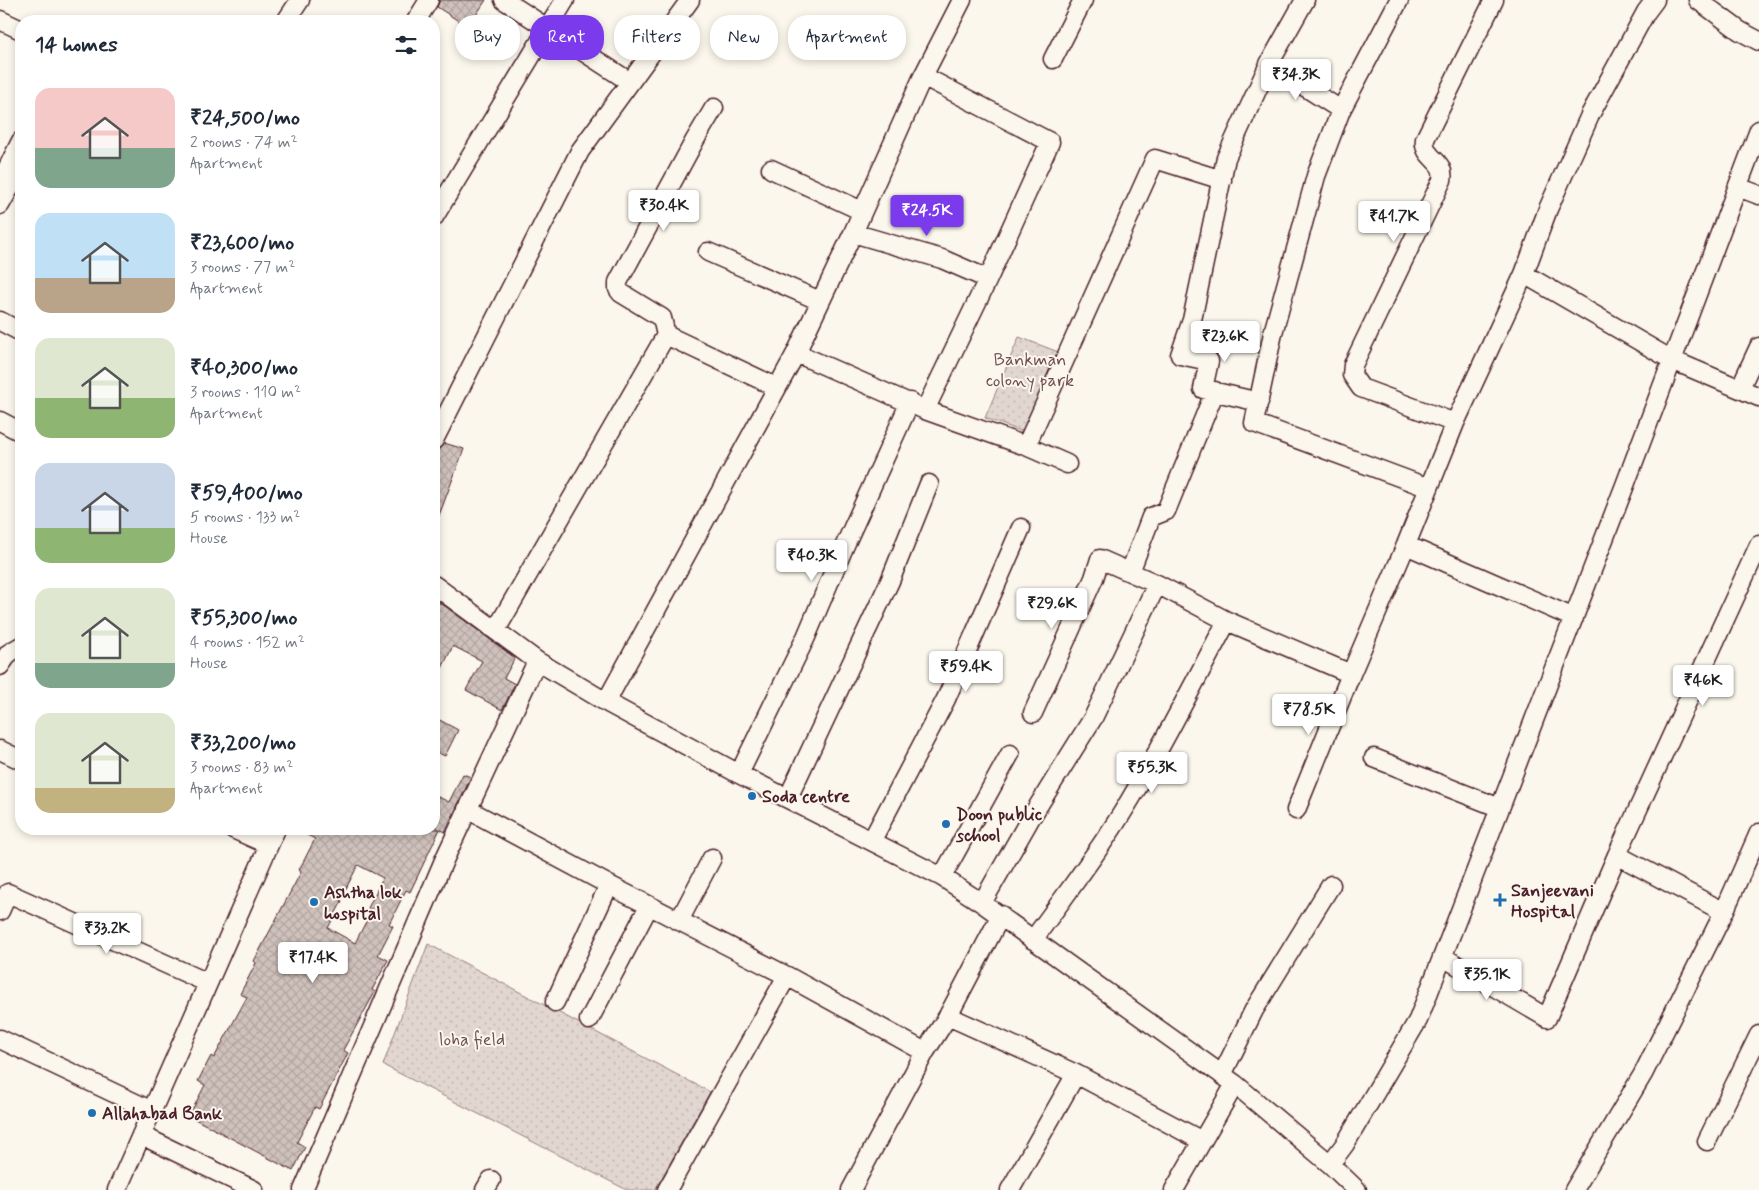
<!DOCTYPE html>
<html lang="en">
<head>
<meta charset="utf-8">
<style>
  body { margin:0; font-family:Mynerve,sans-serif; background:#f2f2f3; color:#1f2937; height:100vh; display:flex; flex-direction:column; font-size:19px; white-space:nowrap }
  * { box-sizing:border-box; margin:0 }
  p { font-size:16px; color:#747a83 }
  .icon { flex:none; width:28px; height:28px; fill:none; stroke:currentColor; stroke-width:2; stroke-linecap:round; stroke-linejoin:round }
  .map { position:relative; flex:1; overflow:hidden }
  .drawer { position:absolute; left:15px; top:15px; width:425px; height:820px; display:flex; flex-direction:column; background:#fff; border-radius:20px; box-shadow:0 2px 8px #0003 }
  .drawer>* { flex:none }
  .top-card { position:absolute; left:455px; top:15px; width:475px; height:45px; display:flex; gap:10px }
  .price { position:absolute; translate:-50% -42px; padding:0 11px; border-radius:5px; background:#fff; color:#222; font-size:16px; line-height:32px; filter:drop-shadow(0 1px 2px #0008) }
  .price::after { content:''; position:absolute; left:50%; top:30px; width:15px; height:11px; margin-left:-8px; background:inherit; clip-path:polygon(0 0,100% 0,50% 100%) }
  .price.on { background:#7c3aed; color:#fff }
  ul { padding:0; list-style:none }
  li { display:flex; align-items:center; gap:15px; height:125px; padding:0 20px }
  li span { display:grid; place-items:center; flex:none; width:140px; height:100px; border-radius:15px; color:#555 }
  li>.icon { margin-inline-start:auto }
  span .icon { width:60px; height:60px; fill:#fffc; stroke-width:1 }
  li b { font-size:21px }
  h2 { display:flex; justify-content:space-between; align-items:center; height:60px; padding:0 20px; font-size:21px }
  .tag { padding:0 18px; border-radius:20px; background:#fff; box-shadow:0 2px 8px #0003; font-size:18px; line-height:45px }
  .tag.on { background:#7c3aed; color:#fff }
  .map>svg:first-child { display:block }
</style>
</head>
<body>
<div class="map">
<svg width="1759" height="1190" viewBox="0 0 1759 1190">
  <defs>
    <pattern id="grass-dots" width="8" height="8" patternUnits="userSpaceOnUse" patternTransform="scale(1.25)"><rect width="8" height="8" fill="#e2d7d0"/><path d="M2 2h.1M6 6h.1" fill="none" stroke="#c3b8b3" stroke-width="1.8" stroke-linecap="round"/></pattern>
    <pattern id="building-cross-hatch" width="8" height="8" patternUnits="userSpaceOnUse" patternTransform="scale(1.25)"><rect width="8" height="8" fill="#cfc2bc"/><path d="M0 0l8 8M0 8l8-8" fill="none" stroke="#b3a6a2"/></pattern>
  </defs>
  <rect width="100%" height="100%" fill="#fbf7ec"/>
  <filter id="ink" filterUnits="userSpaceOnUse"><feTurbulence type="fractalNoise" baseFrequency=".02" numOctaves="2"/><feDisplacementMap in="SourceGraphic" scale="10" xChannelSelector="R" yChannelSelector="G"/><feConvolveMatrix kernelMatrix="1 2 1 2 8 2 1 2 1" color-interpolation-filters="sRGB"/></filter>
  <g filter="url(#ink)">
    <path fill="url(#grass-dots)" stroke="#967b7e" d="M1019,337l42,16 -35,80 -41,-15z
      M428,944l282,148 -55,98h-28l-244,-125z"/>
    <path fill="url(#building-cross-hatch)" stroke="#4a1f2b" fill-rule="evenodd" d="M440,0h46l-18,27 -31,-20z
      M444,443l20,6 -29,77h-1v-65l5,-12z
      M434,600l11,6 70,52 -11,20 11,6 -13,26 -36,-20 16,-29 -29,-15 -19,38z
      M434,717l24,13 -13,26 -11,-5z
      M463,774l8,3 -26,55 -5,-3 -30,63 -4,-2 -17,34 4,2 -15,29 10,5 -16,30 3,2 -32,58 5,3 -29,56 -4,-2 -18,35 8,5 -12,24 -104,-55 16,-31 -7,-4 13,-25 3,2 33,-61 -7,-3 16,-31 -2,-2 47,-89 -2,-2 16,-31 -20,-10h144l-5,-3v-31l15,7zM358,865l25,13 -15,30 4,2 -17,33 -27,-15 14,-27 -2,-1z"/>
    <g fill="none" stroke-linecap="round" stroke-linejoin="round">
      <g stroke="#4a1f2b" stroke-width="21">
        <path id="minor" d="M504,0l126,82
          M1399,0l-58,110 -25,66 -43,157 -19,90 175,65
          M1698,0l42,31 19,10
          M0,20l21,10
          M286,21l14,-21
          M416,21l13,-21
          M1053,59l30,-59
          M1269,64l72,46
          M923,76l127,66 -62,137 -63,131
          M771,169l91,42
          M0,183l21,-42
          M1738,187l21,8
          M0,205l18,-32
          M434,217l131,-217
          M853,233l89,26 46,20
          M708,252l112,49
          M1524,274l148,86 87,37
          M0,321l21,11
          M666,335l-4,-17 -41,-25 -3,-4v-7l77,-142 19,-32
          M796,353l57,-120 70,-157 39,-76
          M1740,388l19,-41
          M1259,402l-56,-13 6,-28 -29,-6 12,-35 34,-162 43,-94 36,-64
          M0,421l21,11
          M1455,423l-94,-35 -9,-13 1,-10 89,-185c4,-21 -20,-21 -17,-41l69,-139
          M434,440l146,-289 110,-151
          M1026,446l129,-287 67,21
          M1406,545l49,-122 69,-149 24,-65 43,-96 55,-101 9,-12
          M1130,572l21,-55 15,-6 49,-120
          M434,585l103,76 69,41 133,72 203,103 40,26 253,181 95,80 27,26
          M496,630l170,-295 110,52
          M0,666l9,-13 12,-7
          M606,702l190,-349 129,57 101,36 41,18
          M1033,713l61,-135 6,-19 57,25 70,37 124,53 55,-129 168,73
          M0,750l21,10
          M1374,758l126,50
          M739,774l67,-137 39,-92 65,-143
          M788,798l102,-217 39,-97
          M467,809l142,76 178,91
          M1296,810l55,-136
          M233,829l36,16
          M872,840l74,-141 75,-171
          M1617,855l107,57
          M942,877l68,-123
          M982,903l48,-84 63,-101 64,-134
          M0,911l8,-18 200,90
          M679,921l33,-63
          M1033,940c32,-45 66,-88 94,-135 36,-60 67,-122 100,-184
          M1443,957l104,61 70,-163 142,-310
          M555,1002l54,-117
          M948,1016l128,58 126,67
          M589,1020l60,-114
          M0,1039l152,72
          M1222,1075l32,-65 77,-125
          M141,1135l113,55
          M1707,1141l52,-106
          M1330,1164l15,-20 73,-124 207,-535 134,-355
          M117,1190l159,-361
          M303,1190l142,-332 92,-197
          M485,1190l6,-10
          M667,1190l120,-214 138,76
          M851,1190l74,-138 23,-36 53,-101
          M1010,1190l66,-116
          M1174,1190l61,-106
          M1574,1190l69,-116 81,-162 35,-79"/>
      </g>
      <use href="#minor" stroke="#fbf7ec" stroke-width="18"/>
    </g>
  </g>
  <g fill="#1f6fb2" stroke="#fbf7ec" stroke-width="2">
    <circle cx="752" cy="796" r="5"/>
    <circle cx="946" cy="824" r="5"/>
    <path d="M1497.5 892.5h5v5h5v5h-5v5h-5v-5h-5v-5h5z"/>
    <circle cx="314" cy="902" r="5"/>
    <circle cx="92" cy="1113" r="5"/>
  </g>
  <g text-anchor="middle" stroke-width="4" stroke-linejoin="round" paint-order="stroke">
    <g font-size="18" fill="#704d54" stroke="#fbf7ec">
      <text x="1030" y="365">Bankman<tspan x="1030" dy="21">colony park</tspan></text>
      <text x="472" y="1045">loha field</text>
    </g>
    <g font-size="18" font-weight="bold" fill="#4a1f2b" stroke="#fbf7ec" text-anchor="start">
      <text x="762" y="802">Soda centre</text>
      <text x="956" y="820">Doon public<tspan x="956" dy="21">school</tspan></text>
      <text x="1511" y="896">Sanjeevani<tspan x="1511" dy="21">Hospital</tspan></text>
      <text x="324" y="898">Ashtha lok<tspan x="324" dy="21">hospital</tspan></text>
      <text x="102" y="1119">Allahabad Bank</text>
    </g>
  </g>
</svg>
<b class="price" style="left:1296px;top:101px">₹34.3K</b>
<b class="price" style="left:664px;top:232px">₹30.4K</b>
<b class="price on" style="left:927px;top:237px">₹24.5K</b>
<b class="price" style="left:1394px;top:243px">₹41.7K</b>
<b class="price" style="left:1225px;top:363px">₹23.6K</b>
<b class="price" style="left:812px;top:582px">₹40.3K</b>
<b class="price" style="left:1052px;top:630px">₹29.6K</b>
<b class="price" style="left:966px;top:693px">₹59.4K</b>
<b class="price" style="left:1703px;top:707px">₹46K</b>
<b class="price" style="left:1309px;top:736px">₹78.5K</b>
<b class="price" style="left:1152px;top:794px">₹55.3K</b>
<b class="price" style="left:107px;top:955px">₹33.2K</b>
<b class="price" style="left:313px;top:984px">₹17.4K</b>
<b class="price" style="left:1487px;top:1001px">₹35.1K</b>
<div class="top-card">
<a class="tag">Buy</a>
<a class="tag on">Rent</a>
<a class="tag">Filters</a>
<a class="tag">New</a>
<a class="tag">Apartment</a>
</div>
<section class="drawer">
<h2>14 homes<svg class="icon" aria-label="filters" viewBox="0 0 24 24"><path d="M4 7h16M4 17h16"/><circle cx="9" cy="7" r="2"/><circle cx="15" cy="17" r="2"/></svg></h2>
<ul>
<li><span style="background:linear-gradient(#f6c9c9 60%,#7fa58c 0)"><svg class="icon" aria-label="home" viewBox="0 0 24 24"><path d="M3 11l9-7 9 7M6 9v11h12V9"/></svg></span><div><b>₹24,500/mo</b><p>2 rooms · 74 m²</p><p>Apartment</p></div></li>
<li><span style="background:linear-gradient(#bfe0f5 65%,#b9a48a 0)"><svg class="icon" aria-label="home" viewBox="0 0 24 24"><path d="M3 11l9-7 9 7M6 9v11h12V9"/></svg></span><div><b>₹23,600/mo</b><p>3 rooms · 77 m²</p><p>Apartment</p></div></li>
<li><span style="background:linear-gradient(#dfe7d0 60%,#8fb573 0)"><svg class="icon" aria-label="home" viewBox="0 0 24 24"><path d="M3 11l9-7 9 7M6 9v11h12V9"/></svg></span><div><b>₹40,300/mo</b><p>3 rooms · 110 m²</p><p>Apartment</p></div></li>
<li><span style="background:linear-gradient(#c9d6e8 65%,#8fb573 0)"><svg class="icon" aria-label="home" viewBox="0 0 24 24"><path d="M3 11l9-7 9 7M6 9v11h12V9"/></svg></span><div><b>₹59,400/mo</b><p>5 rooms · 133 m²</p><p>House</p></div></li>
<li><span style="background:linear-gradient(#dfe7d0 75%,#7fa58c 0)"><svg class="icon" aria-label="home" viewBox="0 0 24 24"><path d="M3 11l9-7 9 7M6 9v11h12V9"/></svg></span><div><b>₹55,300/mo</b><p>4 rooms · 152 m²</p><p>House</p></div></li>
<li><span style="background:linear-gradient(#dfe7d0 75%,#c2b280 0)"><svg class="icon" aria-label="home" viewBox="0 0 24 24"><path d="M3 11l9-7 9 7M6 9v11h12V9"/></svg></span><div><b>₹33,200/mo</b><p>3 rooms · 83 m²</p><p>Apartment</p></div></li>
</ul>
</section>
</div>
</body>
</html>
